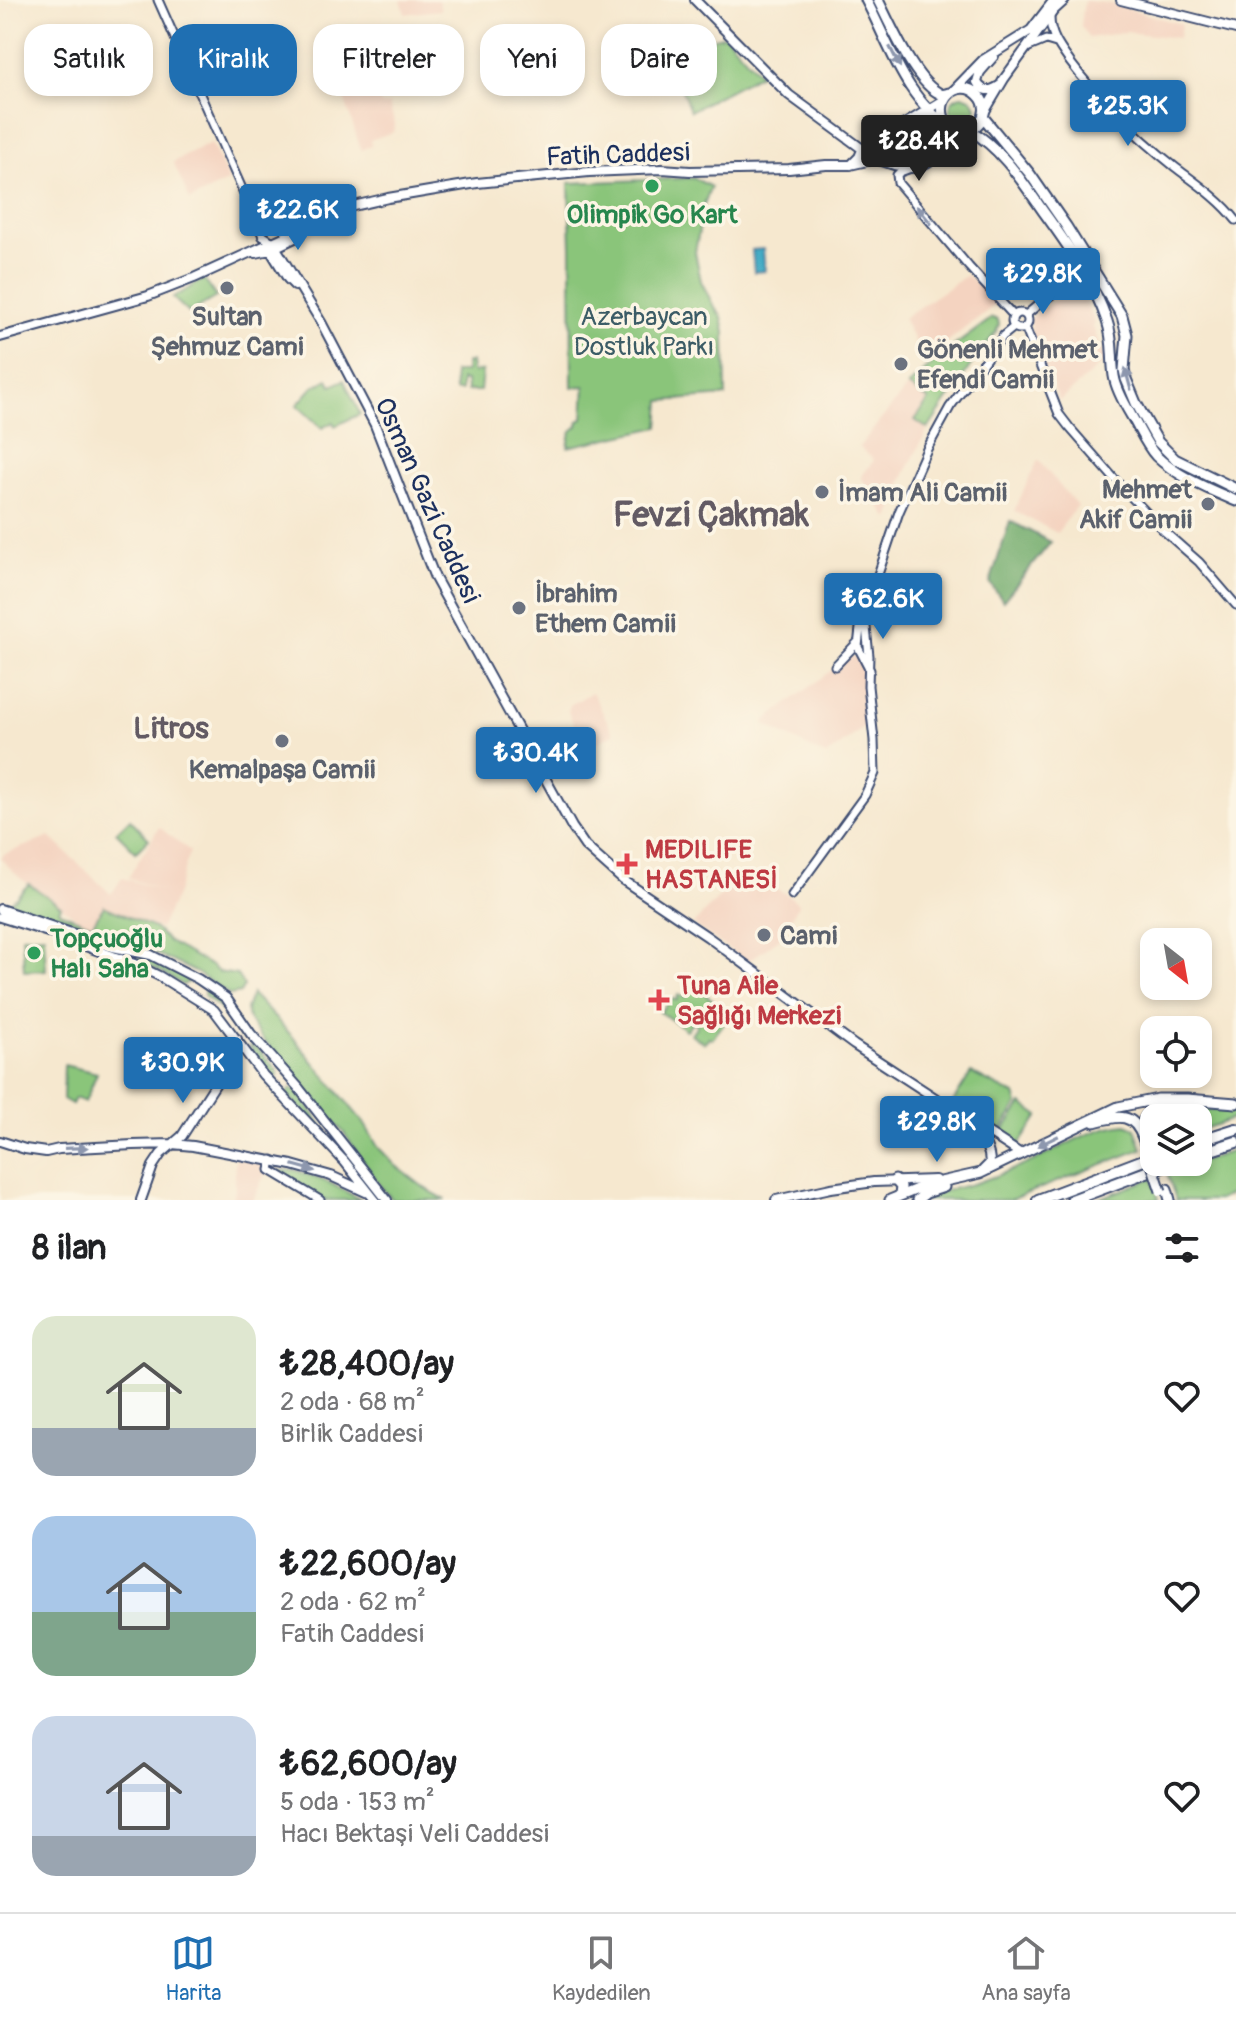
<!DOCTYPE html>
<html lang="tr">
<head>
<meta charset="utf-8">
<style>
  body { margin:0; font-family:Pangolin,sans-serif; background:#f6f6f6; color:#202124; height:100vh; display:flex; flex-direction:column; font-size:30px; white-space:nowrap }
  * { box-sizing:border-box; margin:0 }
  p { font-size:26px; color:#757577 }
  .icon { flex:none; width:44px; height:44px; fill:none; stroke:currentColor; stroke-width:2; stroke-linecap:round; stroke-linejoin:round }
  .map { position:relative; height:1200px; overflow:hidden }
  .side { display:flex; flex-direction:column; background:#fff; flex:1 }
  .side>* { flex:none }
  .top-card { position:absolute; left:24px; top:24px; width:800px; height:72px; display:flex; gap:16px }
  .needle { width:52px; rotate:149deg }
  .buttons { position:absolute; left:1140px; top:928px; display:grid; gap:16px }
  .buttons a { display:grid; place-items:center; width:72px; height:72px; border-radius:16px; background:#fff; box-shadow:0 4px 12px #0003; font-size:40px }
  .price { position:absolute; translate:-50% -68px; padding:0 18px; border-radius:8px; background:#1f6fb2; color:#fff; font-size:26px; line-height:52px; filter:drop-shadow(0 2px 4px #0008) }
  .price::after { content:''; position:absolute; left:50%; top:48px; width:24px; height:18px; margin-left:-12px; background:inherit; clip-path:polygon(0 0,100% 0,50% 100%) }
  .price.selected { background:#222; color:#fff }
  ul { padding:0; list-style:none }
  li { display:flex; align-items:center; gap:24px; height:200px; padding:0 32px }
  li span { display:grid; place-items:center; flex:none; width:224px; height:160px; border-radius:24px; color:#555 }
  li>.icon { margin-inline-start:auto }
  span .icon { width:96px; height:96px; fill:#fffc; stroke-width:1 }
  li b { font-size:34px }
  h2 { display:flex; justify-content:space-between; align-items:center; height:96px; padding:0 32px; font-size:34px }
  .pill { padding:0 28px; border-radius:24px; background:#fff; box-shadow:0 4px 12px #0003; font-size:28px; line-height:72px }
  .pill.selected { background:#1f6fb2; color:#fff }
  .tab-bar { display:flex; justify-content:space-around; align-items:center; height:112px; border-top:2px solid #e0e0e0; background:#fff; font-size:22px; color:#757577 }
  .tab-bar a { display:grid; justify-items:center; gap:4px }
  .tab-bar .selected { color:#1f6fb2 }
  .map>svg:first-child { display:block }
</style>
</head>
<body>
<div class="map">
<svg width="1236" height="1200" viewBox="0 0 1236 1200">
  <rect width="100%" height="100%" fill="#fcf5e5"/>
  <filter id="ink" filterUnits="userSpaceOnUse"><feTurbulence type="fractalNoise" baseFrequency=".0125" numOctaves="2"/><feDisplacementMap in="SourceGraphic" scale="16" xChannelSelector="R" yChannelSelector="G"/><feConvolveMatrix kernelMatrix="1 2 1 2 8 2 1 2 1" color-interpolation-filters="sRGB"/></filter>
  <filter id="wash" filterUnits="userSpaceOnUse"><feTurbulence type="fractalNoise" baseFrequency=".006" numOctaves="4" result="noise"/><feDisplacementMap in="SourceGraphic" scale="32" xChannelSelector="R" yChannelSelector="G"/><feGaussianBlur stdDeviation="1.8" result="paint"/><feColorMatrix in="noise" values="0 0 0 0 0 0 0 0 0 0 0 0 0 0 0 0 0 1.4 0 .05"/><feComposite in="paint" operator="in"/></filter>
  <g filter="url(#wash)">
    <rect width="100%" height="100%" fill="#f6e8cf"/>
    <path fill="#f4d3c0" d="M401,0h37l3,10 -36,4z
      M1084,0l27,4 70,20 -2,14 -53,-6 -37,6 -8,-12z
      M367,61l14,44 8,-1 6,21 -1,7 -24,8 2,5 -11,5 -24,-74 8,-2v-8z
      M211,143l18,38 -39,19 -17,-38z
      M967,275l29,29 -72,56 -21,-42z
      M1068,289h7l7,4 13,30 -2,4 11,29v6l-45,39 -27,-66 -1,-17z
      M908,386l21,14 -14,20 13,9 -26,51 -13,40 -28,-43 13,-17 -15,-13z
      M1038,460l39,46 -20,27 -43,-22z
      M850,656l13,4 5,65 -42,31 -61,-31 -1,-3z
      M592,692l22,42 -29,14 -17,-36 2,-7z
      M159,827l31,24 -13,42 -17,36 -56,-23 -11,19 -11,-4 -62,-43 -19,-19 3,-5 46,-17 61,57 11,-16 45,14 -39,-14z
      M744,872l44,23 11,9 -20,35 -32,23 -54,-38z
      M235,1159h11l23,6 -16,35h-21l3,-9z"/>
    <path fill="#8ac57a" stroke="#527a6c" stroke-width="2" d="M725,35l35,39 -70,37 -21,-55 2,-7z
      M950 109a13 13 0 1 1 26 0a13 13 0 1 1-26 0Z
      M694,178l17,9 -7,17 -9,48 6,29 13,26 8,10 3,15 1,64 -65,5 -2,26 -91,20 3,-15 7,-6 1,-5 4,-2 2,-33 -13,1 -1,-140 -2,-64z
      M204,279l12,18 -27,16 -16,-15z
      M992,318l6,2 1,5 -3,7 -21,27 -47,70 -13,-9 14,-20 -21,-14 34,-31z
      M466,362h5l1,10 10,-1 -2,20h-13l-1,-10 -5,-1v11h-6l-1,-19h12z
      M328,379l4,7 12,-6 16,34 -25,12 -2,-4 -11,6 -25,-23 15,-17z
      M130,819l19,20 -13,13 -20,-20z
      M29,884l32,22 -2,4 3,3 30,12 12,-19 50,22 15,14 44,25 5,5 19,3 7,11 -4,7 -10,2 -33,-22 -48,-23 -50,-11 -92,-33z
      M44,935l2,35 -22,1 -2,-35z
      M116,951l36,9 35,18 1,4 -5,3 -22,-13z
      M691,983l40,31 -19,25 -3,-2 -5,6 -13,-9 6,-9 -4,-4 -7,9 -26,-18 11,-13 6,1 1,-5 6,2 4,-3z
      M207,990l17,14 13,19 -3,3 -12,-16 -18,-14v-5z
      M252,994l40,42 72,87 14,24 17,18 31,24 20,11h-53l-11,-12 -38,-55 -84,-97 -12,-18 -2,-9z
      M251,1046l3,2 2,-2 22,25v5l-4,1 -25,-30z
      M64,1065l33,8 -12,29 -10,-4 -3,6 -9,-5z
      M971,1073l44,22 3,9 -19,29 -46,-31z
      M291,1089l7,3 38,53 -48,-49 -1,-3z
      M1022,1104l17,12 -21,30 -17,-12z
      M1236,1109v9l-38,13v-13h-44v16l-4,-7 5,-14z
      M1126,1124l9,4 7,21 -132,51h-87c15,-10 36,-12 53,-17 14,-5 28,-10 41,-15 37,-14 69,-40 109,-44z
      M1236,1150v42l-18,8h-42l-9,-27z
      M295,1170l35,13 31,17h-42l-43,-29z
      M1152,1178l7,22h-63z"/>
    <path fill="#6faa6a" stroke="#456c64" stroke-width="2" d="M1010,521l41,21 -48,59 -13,-18z"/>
    <path fill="#45acc5" stroke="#306e92" stroke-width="2" d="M763,249l2,22 -11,1 -2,-22z"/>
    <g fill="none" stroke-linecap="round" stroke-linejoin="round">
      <path stroke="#45acc5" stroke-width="2" d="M871,0l18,32
        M901,55l22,37
        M981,130c33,20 63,73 85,105
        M1094,280l14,22
        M1120,378l7,17
        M1132,406l21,37
        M1165,458l37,21
        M1230,492l6,3"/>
    </g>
  </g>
  <g filter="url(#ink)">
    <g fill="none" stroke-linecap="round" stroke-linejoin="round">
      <g stroke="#3c4b6f" stroke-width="11">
        <path id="tertiary" d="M158,0l105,236
          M1050,18c0,17 10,30 20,44 30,40 66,74 105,105 21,16 45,32 61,53
          M1029,47l17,-7 10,3
          M911,168l-11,4 -3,3 1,8 71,84 44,48
          M1049,294c12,-14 21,-25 19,-45
          M1012 321a8 8 0 1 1 16 0a8 8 0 1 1-16 0Z
          M1026,315c14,-12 46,-41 64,-29
          M1025,327l34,87 10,13 49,56 47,49 34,30 37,43
          M835,666l23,-24
          M870,670l-12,-23 2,-19 39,-116 28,-63 23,-42 53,-71 11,-9
          M792,895l73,-100 10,-22 -1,-33 -6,-54 1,-30 -4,-39
          M272,1160l-2,10 50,30"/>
      </g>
      <g stroke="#3c4b6f" stroke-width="12">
        <path id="secondary" d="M695,0l94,95 87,64 18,6 17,3 10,-2 21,-12 24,-23
          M1121,0l115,29
          M994,56l-14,16 -3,10c5,10 13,10 22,4
          M954,90l29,-30 48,-30 23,-30
          M985,111l19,-32 50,-69 11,-10
          M919,116c13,2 28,12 33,24l-3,6
          M851,165l8,-8 3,-7 82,-50
          M263,236l9,6 9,14 40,66 54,103 60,153 137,249 13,19 38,34 85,57 146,108 167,109
          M269,248l19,31 7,7
          M256,253l14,-3 29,-14
          M0,337l148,-41 46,-18 155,-71 39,-9 89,-15 112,-11 73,-3 28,2 99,-2 37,-4h24l26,-6 -3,-8 3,-11
          M0,909l113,38 38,8 47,24 28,19 25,36 47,53 89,113
          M0,917l48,15 89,33 22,11 55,34 49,65 82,87 30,38
          M974,1127c8,12 16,21 16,36l-7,7
          M0,1141l25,8 21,3 13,-3 74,-4 39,-1 21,2 99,19 39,11 35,16
          M141,1200l12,-34 8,-12 21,-18 52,-81 4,-11 -1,-5
          M776,1200l55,-12 43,-6 61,-2"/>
      </g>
      <g stroke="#3c4b6f" stroke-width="13">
        <path id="primary" d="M866,0c23,43 40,102 86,128 21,12 44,-16 26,-33 -19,-20 -49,8 -29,31
          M878,0c12,24 36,79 59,92 6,4 7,2 13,1
          M983,117l47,57 36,52 56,90 5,19 -3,35 2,9 10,24 22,39 17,17 61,30
          M970,130c32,19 52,51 73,81 24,33 51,71 64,110 7,20 4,35 7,55 2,13 10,27 17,39 8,13 15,30 25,41 20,20 55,34 80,45
          M1094,1122c24,-6 39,-11 49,16
          M1154,1152l-10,-32 6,-11 7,-3 43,-1
          M895,1180l6,7 -1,8
          M1167,1189l3,11
          M890,1200l37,-15 54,-12 137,-66 40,-8h29l49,4
          M917,1200l9,-7 18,-6"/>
      </g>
      <g stroke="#3c4b6f" stroke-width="14">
        <path id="trunk" d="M1198,1141l38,-12
          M1198,1154l38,-12
          M1038,1200l116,-44
          M1072,1200l101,-38"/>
      </g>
      <use href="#tertiary" stroke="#fff" stroke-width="7"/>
      <use href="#secondary" stroke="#fff" stroke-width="8"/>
      <use href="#primary" stroke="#fff" stroke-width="9"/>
      <use href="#trunk" stroke="#fff" stroke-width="10"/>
      <g stroke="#3c4b6f" stroke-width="13" stroke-linecap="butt">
        <path id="primary-bridge" d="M1143,1138l18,53"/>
      </g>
      <use href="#primary-bridge" stroke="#fff" stroke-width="9"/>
    </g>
    <defs><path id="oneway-solid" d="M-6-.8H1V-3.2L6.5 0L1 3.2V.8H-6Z" transform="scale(2)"/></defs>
    <g fill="#8d97ae">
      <use href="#oneway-solid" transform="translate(895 57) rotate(63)"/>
      <use href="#oneway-solid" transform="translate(924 215) rotate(-130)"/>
      <use href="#oneway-solid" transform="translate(1128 379) rotate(-105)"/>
      <use href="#oneway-solid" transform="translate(1048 1141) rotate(154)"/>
      <use href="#oneway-solid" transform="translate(76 1148) rotate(-2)"/>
      <use href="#oneway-solid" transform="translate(304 1168) rotate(16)"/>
    </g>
  </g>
  <g fill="#2e9e5b" stroke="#fcf5e5" stroke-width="3">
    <circle cx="652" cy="186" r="8"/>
    <circle cx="34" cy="953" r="8"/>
  </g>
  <g fill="#6b7280" stroke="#fcf5e5" stroke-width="3">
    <circle cx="227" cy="288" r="8"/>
    <circle cx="901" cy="364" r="8"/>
    <circle cx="822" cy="492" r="8"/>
    <circle cx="1208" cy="504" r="8"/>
    <circle cx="519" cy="608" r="8"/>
    <circle cx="282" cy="741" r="8"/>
    <circle cx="764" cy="935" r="8"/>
  </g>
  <g fill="#e0444e" stroke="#fcf5e5" stroke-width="3">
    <path d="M623 852h8v8h8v8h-8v8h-8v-8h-8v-8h8z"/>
    <path d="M655 988h8v8h8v8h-8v8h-8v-8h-8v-8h8z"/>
  </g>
  <g text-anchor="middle" stroke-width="7" stroke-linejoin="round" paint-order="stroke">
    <g font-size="26" fill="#1b2f5e" stroke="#fcf5e5">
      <text transform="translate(618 154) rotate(-2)" y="9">Fatih Caddesi</text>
      <text transform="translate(428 500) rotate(66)" y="9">Osman Gazi Caddesi</text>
    </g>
    <g font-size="26" font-weight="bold" fill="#27864d" stroke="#fcf5e5">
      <text x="652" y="223">Olimpik Go Kart</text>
      <text x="50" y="947" text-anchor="start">Topçuoğlu<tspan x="50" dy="30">Halı Saha</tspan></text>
    </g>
    <g font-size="26" font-weight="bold" fill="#5b616d" stroke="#fcf5e5" text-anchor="start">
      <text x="227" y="325" text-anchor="middle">Sultan<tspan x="227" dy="30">Şehmuz Cami</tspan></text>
      <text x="917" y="358">Gönenli Mehmet<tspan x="917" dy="30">Efendi Camii</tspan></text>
      <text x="1192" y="498" text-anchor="end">Mehmet<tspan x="1192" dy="30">Akif Camii</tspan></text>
      <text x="838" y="501">İmam Ali Camii</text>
      <text x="535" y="602">İbrahim<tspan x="535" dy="30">Ethem Camii</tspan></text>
      <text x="282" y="778" text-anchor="middle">Kemalpaşa Camii</text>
      <text x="780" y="944">Cami</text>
    </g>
    <g font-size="26" fill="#3c5c66" stroke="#fcf5e5">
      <text x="644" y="325">Azerbaycan<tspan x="644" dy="30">Dostluk Parkı</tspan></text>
    </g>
    <g font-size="26" font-weight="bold" fill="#be3a42" stroke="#fcf5e5" text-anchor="start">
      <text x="645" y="858">MEDILIFE<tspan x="645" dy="30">HASTANESİ</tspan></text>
      <text x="677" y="994">Tuna Aile<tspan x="677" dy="30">Sağlığı Merkezi</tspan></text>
    </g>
    <g font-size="30" font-weight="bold" fill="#635b64" stroke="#fcf5e5">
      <text x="171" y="738">Litros</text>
    </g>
    <g font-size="34" font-weight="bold" fill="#635b64" stroke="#fcf5e5">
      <text x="711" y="526">Fevzi Çakmak</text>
    </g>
  </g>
</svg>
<div class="buttons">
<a><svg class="needle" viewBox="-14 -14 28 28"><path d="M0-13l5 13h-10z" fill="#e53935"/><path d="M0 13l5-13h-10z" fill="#757577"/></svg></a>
<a><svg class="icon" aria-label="locate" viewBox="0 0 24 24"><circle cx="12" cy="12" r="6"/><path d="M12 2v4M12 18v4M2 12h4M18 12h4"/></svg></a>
<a><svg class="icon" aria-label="layers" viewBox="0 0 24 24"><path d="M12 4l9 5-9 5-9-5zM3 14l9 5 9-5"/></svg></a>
</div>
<b class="price" style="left:1128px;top:148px">₺25.3K</b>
<b class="price selected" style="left:919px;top:183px">₺28.4K</b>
<b class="price" style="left:298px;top:252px">₺22.6K</b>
<b class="price" style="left:1043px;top:316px">₺29.8K</b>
<b class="price" style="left:883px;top:641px">₺62.6K</b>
<b class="price" style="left:536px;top:795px">₺30.4K</b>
<b class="price" style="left:183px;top:1105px">₺30.9K</b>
<b class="price" style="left:937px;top:1164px">₺29.8K</b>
<div class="top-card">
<a class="pill">Satılık</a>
<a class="pill selected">Kiralık</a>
<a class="pill">Filtreler</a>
<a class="pill">Yeni</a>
<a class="pill">Daire</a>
</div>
</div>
<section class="side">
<h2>8 ilan<svg class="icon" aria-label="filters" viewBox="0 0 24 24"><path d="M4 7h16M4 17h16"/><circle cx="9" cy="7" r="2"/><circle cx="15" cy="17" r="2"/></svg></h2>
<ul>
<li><span style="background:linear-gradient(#dfe7d0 70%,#9aa5b1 0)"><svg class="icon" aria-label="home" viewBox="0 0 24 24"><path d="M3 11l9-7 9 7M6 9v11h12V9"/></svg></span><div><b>₺28,400/ay</b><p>2 oda · 68 m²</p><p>Birlik Caddesi</p></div><svg class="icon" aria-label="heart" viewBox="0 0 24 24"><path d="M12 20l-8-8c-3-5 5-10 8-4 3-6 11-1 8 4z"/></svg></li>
<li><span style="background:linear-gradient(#a9c7e8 60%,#7fa58c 0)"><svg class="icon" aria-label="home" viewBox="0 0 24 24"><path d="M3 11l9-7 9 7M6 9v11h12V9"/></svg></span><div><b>₺22,600/ay</b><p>2 oda · 62 m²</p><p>Fatih Caddesi</p></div><svg class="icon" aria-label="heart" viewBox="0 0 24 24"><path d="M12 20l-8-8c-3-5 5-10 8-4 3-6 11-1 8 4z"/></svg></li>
<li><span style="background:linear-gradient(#c9d6e8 75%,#9aa5b1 0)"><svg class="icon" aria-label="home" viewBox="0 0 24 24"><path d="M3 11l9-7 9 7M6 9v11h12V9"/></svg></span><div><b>₺62,600/ay</b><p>5 oda · 153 m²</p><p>Hacı Bektaşi Veli Caddesi</p></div><svg class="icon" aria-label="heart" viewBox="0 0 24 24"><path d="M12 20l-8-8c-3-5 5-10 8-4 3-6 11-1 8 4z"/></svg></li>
</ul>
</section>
<nav class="tab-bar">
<a class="selected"><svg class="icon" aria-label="map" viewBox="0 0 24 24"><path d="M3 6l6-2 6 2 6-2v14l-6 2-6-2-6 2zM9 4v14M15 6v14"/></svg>Harita</a>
<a><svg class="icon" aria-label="saved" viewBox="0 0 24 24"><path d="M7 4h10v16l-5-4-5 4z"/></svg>Kaydedilen</a>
<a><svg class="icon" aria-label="home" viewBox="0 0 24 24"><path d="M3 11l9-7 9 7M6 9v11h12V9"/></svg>Ana sayfa</a>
</nav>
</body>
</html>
